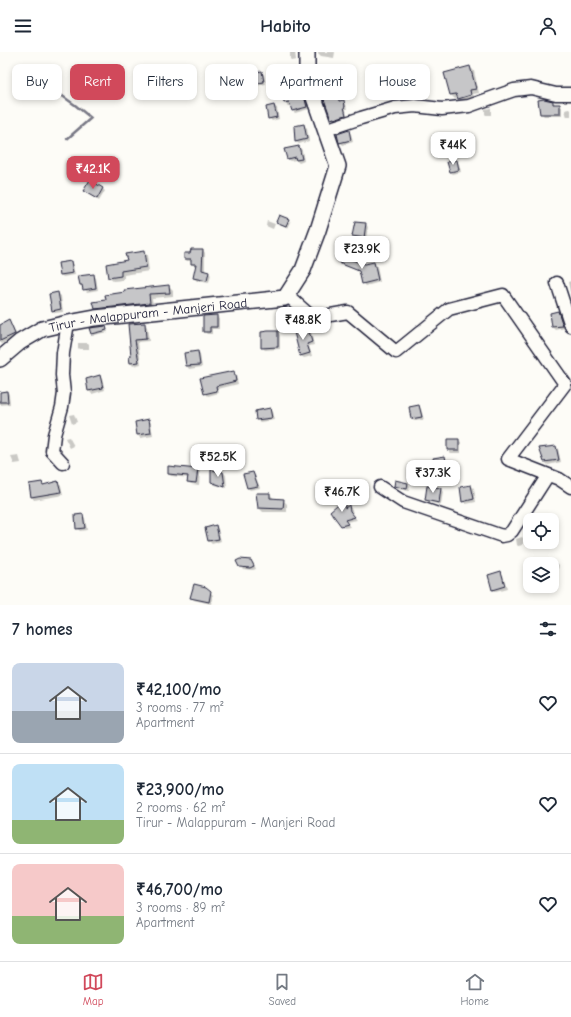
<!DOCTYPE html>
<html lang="en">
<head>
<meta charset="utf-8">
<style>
  body { margin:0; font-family:"Comic Neue",sans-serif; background:#f6f6f7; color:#1f2937; height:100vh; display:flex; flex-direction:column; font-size:15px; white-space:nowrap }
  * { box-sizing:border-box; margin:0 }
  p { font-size:13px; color:#747a83 }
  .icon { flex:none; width:22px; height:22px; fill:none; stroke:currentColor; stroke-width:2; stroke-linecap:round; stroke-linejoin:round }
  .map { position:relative; height:553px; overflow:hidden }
  .panel { display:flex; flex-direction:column; background:#fff; flex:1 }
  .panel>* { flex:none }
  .banner { position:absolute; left:12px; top:12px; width:547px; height:36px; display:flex; gap:8px }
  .tools { position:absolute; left:523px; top:461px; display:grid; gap:8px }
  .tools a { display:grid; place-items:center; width:36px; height:36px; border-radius:8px; background:#fff; box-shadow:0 2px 6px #0003; font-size:20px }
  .price { position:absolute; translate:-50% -34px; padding:0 9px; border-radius:8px; background:#fff; color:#222; font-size:13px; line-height:26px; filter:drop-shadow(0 1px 2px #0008) }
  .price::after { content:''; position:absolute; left:50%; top:24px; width:12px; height:9px; margin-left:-6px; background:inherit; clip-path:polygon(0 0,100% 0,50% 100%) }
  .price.selected { background:#d1495b; color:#fff }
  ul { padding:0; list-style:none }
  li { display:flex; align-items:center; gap:12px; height:100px; padding:0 12px }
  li+li { border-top:1px solid #e0e1e3 }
  li span { display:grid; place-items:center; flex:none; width:112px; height:80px; border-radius:8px; color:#555 }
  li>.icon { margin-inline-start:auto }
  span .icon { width:48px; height:48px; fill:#fffc; stroke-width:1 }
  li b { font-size:17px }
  h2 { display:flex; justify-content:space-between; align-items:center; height:48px; padding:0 12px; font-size:17px }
  .pill { padding:0 14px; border-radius:8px; background:#fff; box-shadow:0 2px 6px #0003; font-size:14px; line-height:36px }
  .pill.selected { background:#d1495b; color:#fff }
  header { display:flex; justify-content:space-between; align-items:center; height:52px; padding:0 12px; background:#fff; font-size:18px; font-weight:600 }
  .tab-bar { display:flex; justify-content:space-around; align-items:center; height:56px; border-top:1px solid #e0e1e3; background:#fff; font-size:11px; color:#747a83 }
  .tab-bar a { display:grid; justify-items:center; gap:2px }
  .tab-bar .selected { color:#d1495b }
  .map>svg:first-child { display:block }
</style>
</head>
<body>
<header><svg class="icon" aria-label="menu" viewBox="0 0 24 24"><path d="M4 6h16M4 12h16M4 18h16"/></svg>Habito<svg class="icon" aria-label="person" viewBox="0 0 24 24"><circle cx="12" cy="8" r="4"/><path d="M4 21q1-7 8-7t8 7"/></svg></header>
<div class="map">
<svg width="571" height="553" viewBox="0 0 571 553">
  <rect width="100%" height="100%" fill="#fdfcf7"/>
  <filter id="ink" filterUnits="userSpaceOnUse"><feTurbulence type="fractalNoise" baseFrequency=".025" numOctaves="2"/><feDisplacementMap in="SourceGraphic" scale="8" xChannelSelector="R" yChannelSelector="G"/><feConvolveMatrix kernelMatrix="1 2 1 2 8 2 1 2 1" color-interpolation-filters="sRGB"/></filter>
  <g filter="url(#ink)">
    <path fill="#0003" d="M290,0h5l1,8 -5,1 -1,-1z
      M318,0h17l-1,6 -13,-2 -3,-3z
      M470,15l4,4 5,22 -6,1 2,5 -12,3 -5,-4 -3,1 -4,-4 -5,-21z
      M262,20l2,3 2,9 -16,3 -3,-3z
      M297,20l3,3 2,11 -10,1 3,13 9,-3 2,3 3,9 -14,4 -2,-2 -2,-6 -3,1 -3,-3 -3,-14 -1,1 -3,-3z
      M337,45l3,2v3h4l2,2 1,5h-1l1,9 -13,3 -2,-3z
      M552,50l3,2 4,1 3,2v9h-18l-3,-3z
      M274,54l3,2 2,11 -7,2 -3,-3z
      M490,56h1v7h-5l-1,-1v-5z
      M570,57l1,1v6l-4,1 -2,-7z
      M304,73l3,3 2,13 -10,3 -3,-2z
      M349,79l2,3 2,8 -10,3 -3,-3z
      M299,95l3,3 2,11 -5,2 -3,-3 -6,1 -3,-2z
      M457,109l2,3 2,8 -8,2 -3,-2z
      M103,137l2,2 -6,10 -12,-8z
      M288,168l3,2 -3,6 -8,-4 -3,-3z
      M267,169l8,3 -2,5 -7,-3z
      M366,172l2,3 -2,13 -10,-2 -2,-3z
      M203,198l2,3v19h3l3,3 -2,8 -12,-2 -3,-3 2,-12h-1l-3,-2v-3h-5l-2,-2z
      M143,200l4,3 2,16 -25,4v5l-11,1 -4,-3 -2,-13 21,-4z
      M71,210l2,3 2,10 -12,2 -2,-2z
      M340,210l24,3 10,-2 3,3 3,16 -14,4 -3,-3 -2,-11 -19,-7z
      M93,223l3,3 2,12 -11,2 -6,-7z
      M571,229v12l-1,-1 -2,-10z
      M169,234l4,4v6l-21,2 1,9 -53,6 -5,-4 12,-9z
      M58,241l3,3 2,16 -8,1 -2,-3z
      M558,260l3,3 4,13 -9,2 -3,-3 -2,-14z
      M216,264l3,2v11h-7v5h-5l-3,-3z
      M9,269l2,3 6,12 -15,8 -2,-2v-16z
      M145,272l2,3 2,14 -11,1 3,22 -8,2 -2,-3 -1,-5 2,-1 -3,-32z
      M296,272l3,8 9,-3 3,3 3,13 -5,1 3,10 -8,2 -3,-2 -6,-24h-2l-1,-1 -1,-6z
      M105,275l2,2 1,3 -15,3 -2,-2z
      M277,280l3,3v14l-15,1 -3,-3z
      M78,291h10l1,1v5h-10l-1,-1z
      M198,300l2,3 2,12 -13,2 -2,-3z
      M233,320l3,3 2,9 -20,5 1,4 -11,3 -3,-3z
      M100,324l2,3 3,11 -13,4 -3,-3 -2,-12z
      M7,340l2,2 1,10 -10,1v-12z
      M419,354l2,3 3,11 -10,1 -2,-2z
      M270,357l2,3 2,8 -14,2 -3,-2 -1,-8z
      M74,362l3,8 -5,2 -3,-9z
      M149,368l2,3 2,13 -13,2 -2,-3 -2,-13z
      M69,385l5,9 -4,2 -5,-10z
      M448,388h10l3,2v11h-10l-3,-3z
      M555,395l3,2 3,13 -13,3 -3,-3 -4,-13z
      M19,404l2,7 -7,1 -3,-7z
      M445,405l2,3 3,15 -11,1 -2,-2z
      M169,415l29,3 2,2 -1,13 -8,-1 -3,-2 1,-4 -18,-2 -2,-2z
      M223,420l3,3 1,13 -12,-3 -3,-3z
      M253,421l2,2 5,13 -10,2 -3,-3z
      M58,430l3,3 2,10 -29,5 -2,-3 -2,-12 12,-2 2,2z
      M408,432l2,2 -1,5 -11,-2 -3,-3z
      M471,434l3,2 2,14 -10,2 -3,-3z
      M428,435l13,2 2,3 -2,13 -12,-3 -3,-3z
      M270,442l4,5 9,1 4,4v8h-24l-4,-4z
      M344,448l3,3v5l2,-1 3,2 1,6 4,5 -11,2 4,5 -6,1 -13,-17z
      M83,463l2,3 2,12 -7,1 -3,-3z
      M216,474l2,3 3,12 -9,3 -3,-3 -3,-12z
      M522,485l1,1v7l-5,1 -1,-1 -1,-6z
      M543,507l13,3 3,3 -3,12 -4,-1v-12h-10z
      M251,509l3,3 2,5 -3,1 -10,-1 -3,-3z
      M500,520l3,3 4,14 -11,3 -3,-2 -4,-14z
      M210,540l3,3 -2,9 -17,-4 -2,-2z"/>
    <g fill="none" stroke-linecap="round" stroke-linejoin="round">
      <path stroke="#787885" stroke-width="2.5" d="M25,14l22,19 28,20 16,13 -24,21"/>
    </g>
    <path fill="#c6c6c8" stroke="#22223b" d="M470,14l6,23 -6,1 1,5 -13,4 -2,-5 -6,1 -6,-22z
      M262,19l2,11 -18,3 -2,-11z
      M298,19l2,12 -10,2 3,14 11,-3 3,11 -15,4 -3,-9 -5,1 -4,-16h-3l-2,-12z
      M338,44l1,5 5,-1 1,7h-1l2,8 -12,4v-1l-3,1 -7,-20z
      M544,47l9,2v3h7v10h-20l-2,-14z
      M274,53l3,12 -9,2 -2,-12z
      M304,72l3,15 -12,3 -1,-16z
      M349,78l2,10 -12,3 -2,-9z
      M299,94l3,13 -6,1 -1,-3 -8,2 -3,-10z
      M457,108l2,10 -9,2 -3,-10z
      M90,128l13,8 -6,11 -14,-8z
      M279,163l10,4 -3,7 -10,-4z
      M355,170l11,1 -2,15 -12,-2z
      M191,197h12l-1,21 7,2 -2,9 -14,-3 3,-14h-5v-5h-7v-6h6z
      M144,199l2,16 -25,4v5l-13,2 -2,-14 21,-4 -2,-6z
      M341,204l23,8 10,-2 4,18 -16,4 -3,-13 -20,-8z
      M71,209l2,12 -13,2 -2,-12z
      M94,222l2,14 -13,2 -1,-5h-2l-2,-9z
      M169,233l1,8 -21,1 1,9 -55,6 -2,-7 13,-2 -1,-5 20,-3 -1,-2z
      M58,240l3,17 -9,2 -3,-17z
      M558,259l5,15 -11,1 -2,-14z
      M217,263v12h-7v5h-7v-16z
      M9,268l6,14 -15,7v-16z
      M145,271l1,16 -11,1 4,22 -9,1 -1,-6 2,-1 -3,-32z
      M106,274l1,4 -16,4 -2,-6z
      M308,276l4,14 -5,2 3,9 -10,3 -6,-24z
      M268,279h10v16l-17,1v-16z
      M198,299l2,14 -14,1 -2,-13z
      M234,319l2,10 -20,5 1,5 -13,3 -4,-16z
      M100,323l3,13 -15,3 -2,-12z
      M7,339l1,11h-8v-10z
      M419,353l3,12 -11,2 -2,-12z
      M270,356l2,10 -16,2 -1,-9z
      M149,367l2,14 -14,2 -2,-13z
      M447,387h12v11h-12z
      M556,394l3,14 -15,2 -5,-14z
      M445,404l3,16 -12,2 -3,-16z
      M168,414l30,3 -2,14 -9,-1 1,-6 -20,-2z
      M211,418l12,2 2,15 -14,-5z
      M253,420l5,14 -11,2 -4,-14z
      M395,428l13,3 -1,6 -13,-3z
      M58,429l3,11 -30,5 -2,-13 13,-2 1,3z
      M471,433l3,14 -12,3 -2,-15z
      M427,434l14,2 -2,15 -14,-3z
      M256,441h14v5l14,1 -1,10 -25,-1z
      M344,447l1,9 4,-3 1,6 5,6 -10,3 3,4 -7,2 -11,-15z
      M83,462l2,14 -9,1 -1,-14z
      M216,473l3,14 -11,2 -3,-13z
      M240,507l11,1 3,6 -4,2 -11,-1 -3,-6z
      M501,519l4,15 -13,4 -4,-15z
      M194,532l12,3 5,4 -2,11 -19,-4z"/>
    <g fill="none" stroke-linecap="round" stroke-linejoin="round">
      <g stroke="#22223b" stroke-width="15">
        <path id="minor" d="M325,78l36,-12 34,-10 20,-2 27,3 27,-3 45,-16 17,-2 25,6h15
          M557,231l14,43
          M287,243l26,23 35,-6 48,40 53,-43 54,-14 62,89 -57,75 51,20 12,8
          M63,411l-11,-12 2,-16 8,-28 2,-14 -2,-18 1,-22 5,-30
          M380,435l23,15 99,34 5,-1 5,-4 36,-56"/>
      </g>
      <g stroke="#22223b" stroke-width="18">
        <g id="major">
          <path id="s1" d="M0,307l20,-17 22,-13 26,-6 27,-5 190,-20 18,-28 15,-40 20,-64 -27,-77 -4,-19v-18"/>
        </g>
      </g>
      <use href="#minor" stroke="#fdfcf7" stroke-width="12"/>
      <use href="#major" stroke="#fdfcf7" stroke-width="15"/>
    </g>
  </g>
  <g text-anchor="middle" stroke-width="3" stroke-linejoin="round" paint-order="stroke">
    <g font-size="13" fill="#22223b" stroke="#fdfcf7">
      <text dy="5" stroke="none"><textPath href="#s1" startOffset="159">Tirur - Malappuram - Manjeri Road</textPath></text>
    </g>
  </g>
</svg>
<div class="tools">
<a><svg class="icon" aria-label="locate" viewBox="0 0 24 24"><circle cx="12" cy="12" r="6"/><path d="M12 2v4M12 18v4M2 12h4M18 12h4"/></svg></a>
<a><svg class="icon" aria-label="layers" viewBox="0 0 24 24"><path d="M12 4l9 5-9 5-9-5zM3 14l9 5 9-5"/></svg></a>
</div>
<b class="price" style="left:453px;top:114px">₹44K</b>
<b class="price selected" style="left:93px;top:138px">₹42.1K</b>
<b class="price" style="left:362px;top:218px">₹23.9K</b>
<b class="price" style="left:303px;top:289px">₹48.8K</b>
<b class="price" style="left:218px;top:426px">₹52.5K</b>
<b class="price" style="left:433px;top:442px">₹37.3K</b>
<b class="price" style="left:342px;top:461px">₹46.7K</b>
<div class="banner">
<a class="pill">Buy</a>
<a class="pill selected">Rent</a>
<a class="pill">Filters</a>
<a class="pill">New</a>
<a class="pill">Apartment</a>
<a class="pill">House</a>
</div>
</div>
<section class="panel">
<h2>7 homes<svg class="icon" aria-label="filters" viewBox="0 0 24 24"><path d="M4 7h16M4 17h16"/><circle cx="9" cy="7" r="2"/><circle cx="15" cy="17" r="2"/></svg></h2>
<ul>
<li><span style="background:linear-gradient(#c9d6e8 60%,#9aa5b1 0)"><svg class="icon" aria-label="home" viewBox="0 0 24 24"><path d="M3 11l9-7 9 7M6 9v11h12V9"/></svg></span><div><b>₹42,100/mo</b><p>3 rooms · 77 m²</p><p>Apartment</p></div><svg class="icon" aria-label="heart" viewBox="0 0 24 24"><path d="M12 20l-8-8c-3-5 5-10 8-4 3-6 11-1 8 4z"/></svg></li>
<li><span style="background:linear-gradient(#bfe0f5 70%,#8fb573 0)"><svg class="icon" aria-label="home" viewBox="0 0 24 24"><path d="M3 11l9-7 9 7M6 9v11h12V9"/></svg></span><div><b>₹23,900/mo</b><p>2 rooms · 62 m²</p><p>Tirur - Malappuram - Manjeri Road</p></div><svg class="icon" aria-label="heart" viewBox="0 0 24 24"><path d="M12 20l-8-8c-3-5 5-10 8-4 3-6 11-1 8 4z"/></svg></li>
<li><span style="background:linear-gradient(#f6c9c9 65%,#8fb573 0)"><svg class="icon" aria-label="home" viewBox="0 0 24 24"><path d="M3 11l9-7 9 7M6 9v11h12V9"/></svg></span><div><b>₹46,700/mo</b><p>3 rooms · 89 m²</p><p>Apartment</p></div><svg class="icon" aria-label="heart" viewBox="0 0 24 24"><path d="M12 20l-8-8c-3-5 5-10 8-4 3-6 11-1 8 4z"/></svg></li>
</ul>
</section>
<nav class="tab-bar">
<a class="selected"><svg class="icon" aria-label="map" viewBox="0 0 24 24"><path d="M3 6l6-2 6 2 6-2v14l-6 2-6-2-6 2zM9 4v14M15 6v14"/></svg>Map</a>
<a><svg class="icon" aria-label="saved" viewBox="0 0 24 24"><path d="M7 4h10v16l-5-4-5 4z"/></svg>Saved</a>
<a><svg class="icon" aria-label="home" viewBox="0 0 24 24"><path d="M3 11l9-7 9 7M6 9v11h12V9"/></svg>Home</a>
</nav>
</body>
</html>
